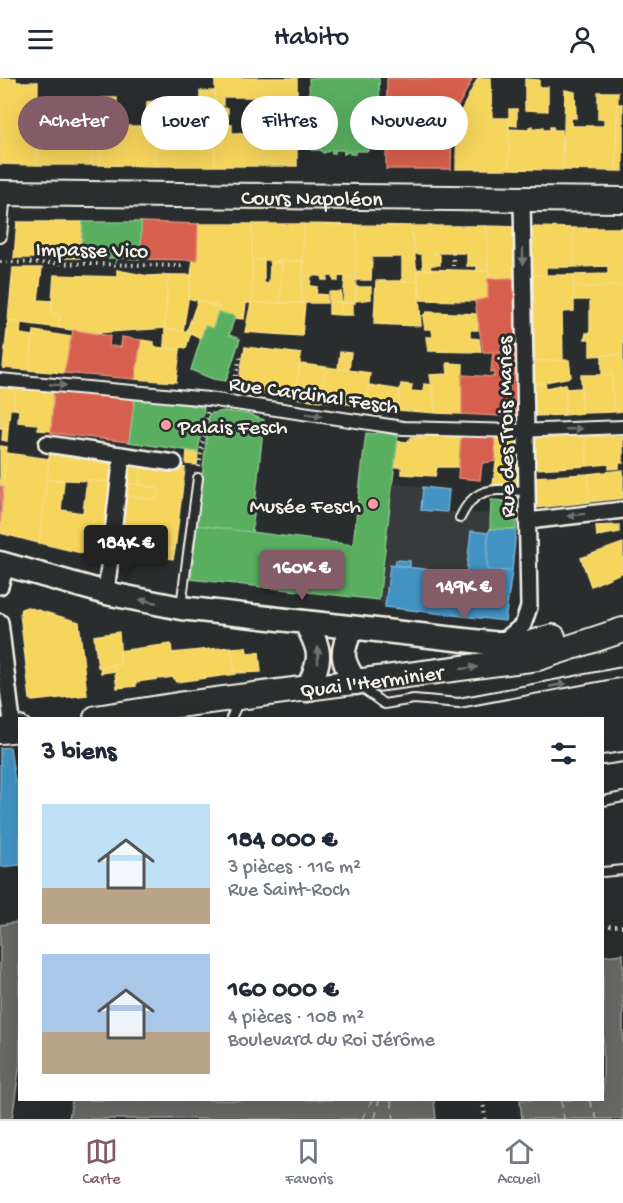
<!DOCTYPE html>
<html lang="fr">
<head>
<meta charset="utf-8">
<style>
  body { margin:0; font-family:"Gochi Hand",sans-serif; background:#f2f2f3; color:#1f2937; height:100vh; display:flex; flex-direction:column; font-size:22px; white-space:nowrap }
  * { box-sizing:border-box; margin:0 }
  p { font-size:20px; color:#747a83 }
  .icon { flex:none; width:33px; height:33px; fill:none; stroke:currentColor; stroke-width:2; stroke-linecap:round; stroke-linejoin:round }
  .map { position:relative; flex:1; overflow:hidden }
  .details { position:absolute; left:18px; top:639px; width:586px; height:384px; display:flex; flex-direction:column; background:#fff; border-radius:0px; box-shadow:0 6px 24px #0002 }
  .details>* { flex:none }
  .banner { position:absolute; left:18px; top:18px; width:588px; height:54px; display:flex; gap:12px }
  .price { position:absolute; translate:-50% -51px; padding:0 14px; border-radius:6px; background:#845c67; color:#fff; font-size:20px; line-height:39px; filter:drop-shadow(0 2px 3px #0008) }
  .price::after { content:''; position:absolute; left:50%; top:36px; width:18px; height:14px; margin-left:-9px; background:inherit; clip-path:polygon(0 0,100% 0,50% 100%) }
  .price.current { background:#222; color:#fff }
  ul { padding:0; list-style:none }
  li { display:flex; align-items:center; gap:18px; height:150px; padding:0 24px }
  li span { display:grid; place-items:center; flex:none; width:168px; height:120px; border-radius:0px; color:#555 }
  li>.icon { margin-inline-start:auto }
  span .icon { width:72px; height:72px; fill:#fffc; stroke-width:1 }
  li b { font-size:26px }
  h2 { display:flex; justify-content:space-between; align-items:center; height:72px; padding:0 24px; font-size:26px }
  .pill { padding:0 21px; border-radius:27px; background:#fff; box-shadow:0 6px 24px #0002; font-size:21px; line-height:54px }
  .pill.current { background:#845c67; color:#fff }
  header { display:flex; justify-content:space-between; align-items:center; height:78px; padding:0 24px; background:#fff; font-size:27px; font-weight:600 }
  .tabs { display:flex; justify-content:space-around; align-items:center; height:84px; border-top:2px solid #e0e1e3; background:#fff; font-size:16px; color:#747a83 }
  .tabs a { display:grid; justify-items:center; gap:3px }
  .tabs .current { color:#845c67 }
  .map>svg:first-child { display:block }
</style>
</head>
<body>
<header><svg class="icon" aria-label="menu" viewBox="0 0 24 24"><path d="M4 6h16M4 12h16M4 18h16"/></svg>Habito<svg class="icon" aria-label="person" viewBox="0 0 24 24"><circle cx="12" cy="8" r="4"/><path d="M4 21q1-7 8-7t8 7"/></svg></header>
<div class="map">
<svg width="623" height="1041" viewBox="0 0 623 1041">
  <rect width="100%" height="100%" fill="#2a2d2e"/>
  <filter id="ink" filterUnits="userSpaceOnUse"><feTurbulence type="fractalNoise" baseFrequency=".0167" numOctaves="2"/><feDisplacementMap in="SourceGraphic" scale="12" xChannelSelector="R" yChannelSelector="G"/><feConvolveMatrix kernelMatrix="1 2 1 2 8 2 1 2 1" color-interpolation-filters="sRGB"/></filter>
  <g filter="url(#ink)">
    <path fill="#373a3a" d="M392,405l31,4 -1,23 69,4 -3,19 24,38 -7,50 -120,-14 -6,-7z"/>
    <path fill="#676866" stroke="#9f9f9a" stroke-width="1.5" d="M19,844l1,142 -8,55h-12v-194z
      M623,876v165h-101l-2,-19h83v-144z
      M72,1022h362l2,19h-367z"/>
    <path fill="#f6d55c" stroke="#f5dd86" stroke-width="1.5" fill-rule="evenodd" d="M0,0h16v4h22l-1,83 -37,-1z
      M215,0h82v88h-82zM223,19h48v11h-5v25h-34v-9h-4v-16h-5z
      M478,0h13l1,40h17v51h-53l1,-50z
      M525,1l14,1v7h9v24l-23,-1z
      M565,12l10,2 1,26h-5v8h33v-8l-6,1v-27h20l-2,79 -53,-1z
      M200,13h15v75h-60l1,-66h14v26h18v-3l12,3z
      M102,20h15v28h29l1,-24 9,-1 -1,65 -54,-1z
      M617,26h6v67h-7z
      M509,31h8v17l-8,-1z
      M102,33v17h-20v-7h-13v-9z
      M39,34h24v16l10,-3v3h20l-1,37h-55z
      M533,48v4l10,-3v3h7v-3h3l1,3h8l1,40 -54,-1v-40l20,1v-3z
      M93,50h9l-1,37h-9z
      M17,144h66l-3,36h-66z
      M198,146h54v79h-6l-2,16 -10,-1 1,-2 -17,-4v-6l-30,-8 5,-38h4z
      M252,146h52l-1,37h-30v3h-3l-1,-4h-17z
      M304,146l53,1 -1,52 -18,-1v5h-4l-1,-5h-6v4h-5l-1,-4 -19,-1z
      M357,147l54,1 7,55h-16v-24h-30l-1,23h-15z
      M411,148h76l1,45 -11,-1v-4h-10v-13h-36l9,2v10h-9l-1,5 -7,-1 -1,-15h-7z
      M487,148l29,1 1,51 -29,1z
      M532,149l41,1 1,39h-28v8h-13z
      M573,150h50v58l-49,1v-12l34,-1v-8l-34,1z
      M252,182h12v23l5,1 1,-20 8,-3v3h4l-2,39h-28z
      M278,183h25l-1,42h-22l2,-39h-4z
      M13,190h29l-4,32 14,1 -1,12 9,2 -1,13 -51,-7z
      M417,191l71,2v27l-13,3 -54,-1z
      M117,192l31,6 20,-1 -3,53 -71,5 -35,-5 1,-13 -9,-2 3,-38 63,2z
      M168,197h24l-9,56 -18,-3z
      M302,197l9,1 -1,10 7,1 -1,7 11,1v8h-25z
      M533,197h41v36l-12,1 1,48 -28,1z
      M345,199h11l-1,26h-12z
      M376,203h42l3,45 -47,-2z
      M623,208v68l-33,2v-17h-5l1,-6h4v-33h-16v-13z
      M356,209h15v12l-15,2z
      M329,214h12v10h-12z
      M198,222l21,8 -6,20 -8,-2 -3,13 -15,-8z
      M329,224h12v13l-12,-1z
      M341,224h12v13h-12z
      M251,225h54l-3,33 -57,-4z
      M427,234l50,2 1,16h-8v8l9,1 2,13 -53,-1 -2,-14h7l-1,-8h-7l-2,-13z
      M8,243l13,2 -1,11 13,2 -4,34 -26,-2z
      M165,250l26,4 -5,16 -5,-1 -1,3 -16,-3z
      M34,253l38,6 -8,36 -35,-3z
      M141,262l13,2v5l26,3 -4,32 -41,-3z
      M245,269l56,7 -6,44 -58,-7z
      M340,274l11,1 -2,17 -11,-1z
      M623,276v57l-10,1 -1,-37h-10v-20z
      M569,282l2,17 -36,7v-23z
      M447,285l16,1 -1,50 -26,-1 -6,-38 18,-1z
      M300,286l25,3 -4,34 -26,-3z
      M325,289l45,6 -4,33 -45,-5z
      M581,297h31l1,37 -31,1z
      M545,304l1,6 20,-4 -1,31 -31,1 1,-32z
      M401,306l11,1 -1,6 12,1 1,-8 8,1 4,28 -38,-3z
      M369,307l31,5 -2,20 -32,-4z
      M0,308l15,1 -1,22h-4l-2,19h-8z
      M15,309l39,2 -3,42 -13,-1v-6l-20,-2 1,-12 -5,-1z
      M581,310l1,25 -17,2 1,-26z
      M3,350h5l-1,13 -5,-1z
      M423,355l38,2 -2,32h-22l-2,9 -33,-2v-7h-8l3,-26 10,1 5,-5h8z
      M536,358h49l2,30 -52,3z
      M585,358h38v27h-4v5l-10,1v-5l-22,2z
      M494,359h26l-1,48h-26l3,-22z
      M0,368l7,1 -4,40 -3,-1z
      M50,372l64,9 -3,23 -64,-3z
      M187,372l11,2 -1,13 -11,-1z
      M6,375l43,6 -10,84 -39,-10z
      M129,382l13,2 -3,23 -13,-2z
      M142,384l43,6 -10,81 -57,-7 6,-47 33,5 2,-12 -20,-3z
      M623,392v28l-34,4 -1,-28z
      M588,396l1,28 -54,6 -1,-31z
      M47,401l17,2 -3,29 22,3 4,-33 24,2 -8,67 -13,6 -51,-12z
      M126,405l33,5 -2,12 -33,-5z
      M619,447v7l-22,4 -1,-10z
      M118,464l13,2 -1,9 -13,-1z
      M623,465v29l-32,14 -10,-28z
      M162,469l13,2 -2,10 -12,-2z
      M27,529l52,15 8,73 -55,6 -2,-2 -10,-86 1,-4z
      M119,554l2,32 -23,3 -4,-31z
      M171,566l1,9 59,-6 4,27 -59,8 -3,-5 -37,5v4l-19,2 -3,-23 7,-1 -2,-13z
      M246,569l1,6 12,-1 2,20 -26,1 -4,-25z
      M114,587l1,6 -14,2 -1,-6z"/>
    <path fill="#d6604d" stroke="#df8c7c" stroke-width="1.5" d="M387,0l85,2 -20,37 -1,52h-65z
      M141,144l57,2 -1,36 -56,-1z
      M517,200l2,74h-36l-8,-51 13,-3v-19z
      M73,252l37,6 -1,10 12,1 1,-10 19,3 -6,39 -71,-6z
      M493,274h26l1,65 -58,-3v-39l32,2v-5h-3z
      M54,311l81,9 -6,44 -78,-9z
      M461,357l33,2 2,24 -14,2 -2,17 -22,-2z
      M0,408l3,1 -3,39z"/>
    <path fill="#4393c3" stroke="#78afce" stroke-width="1.5" d="M423,409l26,3 -2,22 -26,-2z
      M490,451h26l-4,42 -25,-1 1,-37z
      M471,453l17,2 -1,37 25,1 -7,50 -120,-14 5,-42 76,9z
      M396,482l14,1v6l-15,-2z
      M10,669l5,34 5,-1v85l-20,2v-119z"/>
    <path fill="#5aae61" stroke="#88c28a" stroke-width="1.5" d="M309,0h70l1,38h-5l4,26h-11v9h-13v3h-5v-3l-6,3v-4h-9v3h-3v-3l-9,3 -2,-3h-10z
      M83,144h58v37l-22,-1 -3,3v-3h-36z
      M218,234l17,4 -6,19 11,4 -14,42 -13,-2 -22,-9 14,-44 8,2z
      M135,320l69,9 -6,45 -69,-10z
      M224,333l25,3 15,6 -12,112 -55,-7 12,-111z
      M377,353l21,5 -19,164 -188,-21 6,-54 156,20 13,-112 9,1z
      M491,422l26,2 -1,27h-26z"/>
    <g fill="none" stroke-linecap="round" stroke-linejoin="round">
      <path stroke="#b5b3ae" stroke-width="1.5" stroke-dasharray="8 6" stroke-linecap="butt" d="M391,1022l3,19
        M561,1022l3,19
        M589,1022l8,19
        M362,1041l10,-19
        M375,1041l4,-19"/>
      <g stroke="#f4f1e8" stroke-width="12">
        <path id="service" d="M460,440c16,-34 34,-28 67,-27
          M181,528l17,-128
          M359,608l25,18 30,-5 45,4 164,-31
          M231,640l8,-17
          M603,682l20,-3
          M603,723l20,-4
          M603,794l20,-2"/>
      </g>
      <g stroke="#f4f1e8" stroke-width="16">
        <path id="pedestrian" d="M0,158l4,-43
          M0,302l209,19 194,29 113,3 107,-4"/>
      </g>
      <g stroke="#f4f1e8" stroke-width="20">
        <path id="minor" d="M47,366l127,19
          M528,443l95,-11
          M0,508l6,-21
          M106,515l16,-138
          M0,544l13,108
          M500,566l23,-19 6,-18 -7,-409"/>
      </g>
      <g stroke="#f4f1e8" stroke-width="27">
        <path id="secondary" d="M0,485l106,30 75,15 319,36
          M305,544c17,30 17,36 2,68
          M352,550c-12,26 -11,31 4,55"/>
      </g>
      <g stroke="#f4f1e8" stroke-width="28">
        <g id="primary">
          <path id="s1" d="M0,115l623,7"/>
          <path d="M500,566h28l25,-7"/>
          <path id="s2" d="M96,640l82,-13 360,-47 85,-28"/>
          <path d="M0,653l20,-2"/>
        </g>
      </g>
      <path stroke="#f4f1e8" stroke-width="4" stroke-dasharray="1.5 4.5" stroke-linecap="butt" d="M453,175v13
        M0,184l184,4
        M233,310l8,-34
        M199,389l8,-55
        M603,848h20
        M483,1022l2,19"/>
      <use href="#service" stroke="#2a2d2e" stroke-width="8"/>
      <use href="#pedestrian" stroke="#2a2d2e" stroke-width="12"/>
      <use href="#minor" stroke="#2a2d2e" stroke-width="15"/>
      <use href="#secondary" stroke="#2a2d2e" stroke-width="22"/>
      <use href="#primary" stroke="#2a2d2e" stroke-width="24"/>
    </g>
    <defs><path id="oneway-solid" d="M-6-.8H1V-3.2L6.5 0L1 3.2V.8H-6Z" transform="scale(1.5)"/></defs>
    <g fill="#71726f">
      <use href="#oneway-solid" transform="translate(523 178) rotate(89)"/>
      <use href="#oneway-solid" transform="translate(58 307) rotate(5)"/>
      <use href="#oneway-solid" transform="translate(314 337) rotate(8)"/>
      <use href="#oneway-solid" transform="translate(574 351) rotate(-2)"/>
      <use href="#oneway-solid" transform="translate(576 437) rotate(173)"/>
      <use href="#oneway-solid" transform="translate(148 523) rotate(-169)"/>
      <use href="#oneway-solid" transform="translate(318 577) rotate(-90)"/>
      <use href="#oneway-solid" transform="translate(469 590) rotate(-6)"/>
      <use href="#oneway-solid" transform="translate(558 607) rotate(-11)"/>
    </g>
  </g>
  <g fill="#ff9aa2" stroke="#2a2d2e" stroke-width="2">
    <circle cx="166" cy="347" r="6"/>
    <circle cx="373" cy="426" r="6"/>
  </g>
  <g text-anchor="middle" stroke-width="6" stroke-linejoin="round" paint-order="stroke">
    <g font-size="22" fill="#f4f1e8" stroke="#2a2d2e">
      <text dy="8" stroke="none"><textPath href="#s1" startOffset="312">Cours Napoléon</textPath></text>
      <text transform="translate(92 170) rotate(1)" y="8">Impasse Vico</text>
      <text transform="translate(314 315) rotate(8)" y="8">Rue Cardinal Fesch</text>
      <text transform="translate(504 349) rotate(-91)" y="8">Rue des Trois Maries</text>
      <text dy="8" stroke="none"><textPath href="#s2" startOffset="278">Quai l'Herminier</textPath></text>
    </g>
    <g font-size="22" fill="#f4f1e8" stroke="#2a2d2e" text-anchor="start">
      <text x="178" y="355">Palais Fesch</text>
      <text x="361" y="434" text-anchor="end">Musée Fesch</text>
    </g>
  </g>
</svg>
<b class="price current" style="left:126px;top:498px">184K €</b>
<b class="price" style="left:302px;top:523px">160K €</b>
<b class="price" style="left:464px;top:542px">149K €</b>
<div class="banner">
<a class="pill current">Acheter</a>
<a class="pill">Louer</a>
<a class="pill">Filtres</a>
<a class="pill">Nouveau</a>
</div>
<section class="details">
<h2>3 biens<svg class="icon" aria-label="filters" viewBox="0 0 24 24"><path d="M4 7h16M4 17h16"/><circle cx="9" cy="7" r="2"/><circle cx="15" cy="17" r="2"/></svg></h2>
<ul>
<li><span style="background:linear-gradient(#bfe0f5 70%,#b9a48a 0)"><svg class="icon" aria-label="home" viewBox="0 0 24 24"><path d="M3 11l9-7 9 7M6 9v11h12V9"/></svg></span><div><b>184 000 €</b><p>3 pièces · 116 m²</p><p>Rue Saint-Roch</p></div></li>
<li><span style="background:linear-gradient(#a9c7e8 65%,#b9a48a 0)"><svg class="icon" aria-label="home" viewBox="0 0 24 24"><path d="M3 11l9-7 9 7M6 9v11h12V9"/></svg></span><div><b>160 000 €</b><p>4 pièces · 108 m²</p><p>Boulevard du Roi Jérôme</p></div></li>
</ul>
</section>
</div>
<nav class="tabs">
<a class="current"><svg class="icon" aria-label="map" viewBox="0 0 24 24"><path d="M3 6l6-2 6 2 6-2v14l-6 2-6-2-6 2zM9 4v14M15 6v14"/></svg>Carte</a>
<a><svg class="icon" aria-label="saved" viewBox="0 0 24 24"><path d="M7 4h10v16l-5-4-5 4z"/></svg>Favoris</a>
<a><svg class="icon" aria-label="home" viewBox="0 0 24 24"><path d="M3 11l9-7 9 7M6 9v11h12V9"/></svg>Accueil</a>
</nav>
</body>
</html>
